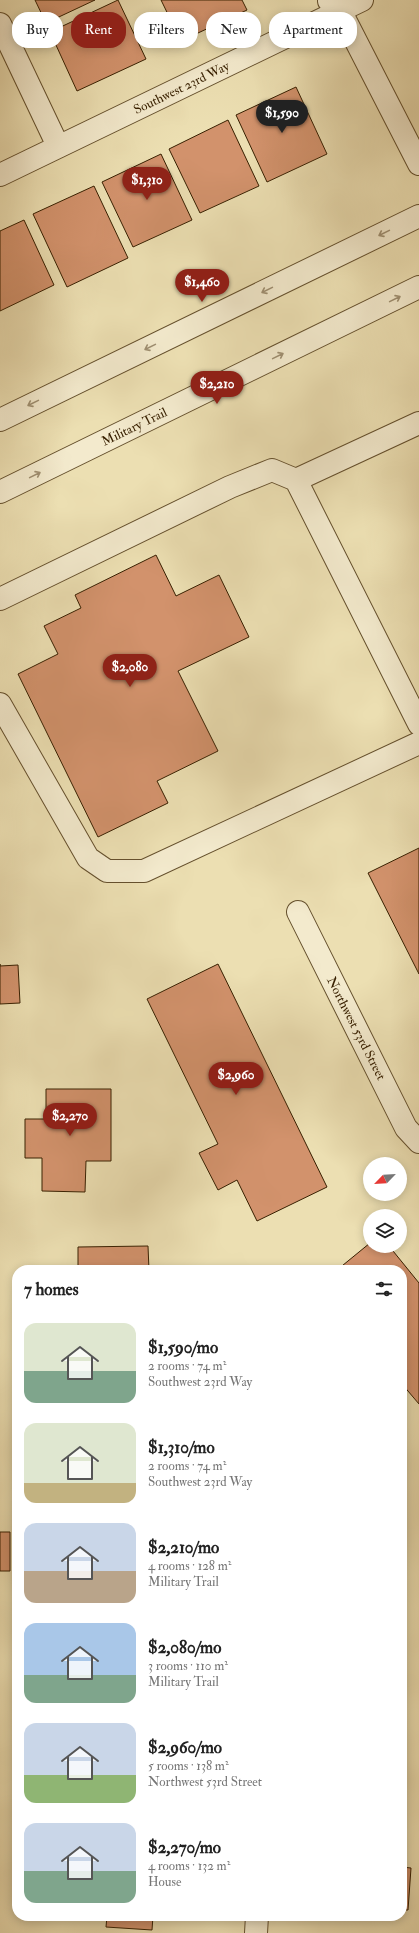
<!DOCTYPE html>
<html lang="en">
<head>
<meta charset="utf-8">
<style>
  body { margin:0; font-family:"IM FELL Double Pica",serif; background:#f2f2f2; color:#222; height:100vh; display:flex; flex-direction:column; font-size:15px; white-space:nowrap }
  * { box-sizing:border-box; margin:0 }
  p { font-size:13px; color:#767676 }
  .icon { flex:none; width:22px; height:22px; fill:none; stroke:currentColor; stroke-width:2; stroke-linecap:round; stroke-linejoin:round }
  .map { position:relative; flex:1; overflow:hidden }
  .panel { position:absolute; left:12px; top:1265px; width:395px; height:656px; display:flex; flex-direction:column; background:#fff; border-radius:16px; box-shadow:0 2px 10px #0003 }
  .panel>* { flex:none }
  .banner { position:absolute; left:12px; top:12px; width:395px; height:36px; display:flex; gap:8px }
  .needle { width:26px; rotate:245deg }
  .buttons { position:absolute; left:363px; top:1157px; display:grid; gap:8px }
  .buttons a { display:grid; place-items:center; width:44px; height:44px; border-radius:50%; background:#fff; box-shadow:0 2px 10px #0003; font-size:20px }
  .price { position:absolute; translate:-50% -34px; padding:0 9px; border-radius:14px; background:#8f2418; color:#fff; font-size:13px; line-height:26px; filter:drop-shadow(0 1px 2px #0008) }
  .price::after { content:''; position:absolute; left:50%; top:24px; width:12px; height:9px; margin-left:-6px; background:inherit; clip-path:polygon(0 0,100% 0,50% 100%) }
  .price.selected { background:#222; color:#fff }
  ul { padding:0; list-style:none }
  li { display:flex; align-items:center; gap:12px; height:100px; padding:0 12px }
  li span { display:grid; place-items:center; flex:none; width:112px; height:80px; border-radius:12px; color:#555 }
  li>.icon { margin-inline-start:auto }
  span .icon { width:48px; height:48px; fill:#fffc; stroke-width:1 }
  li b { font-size:17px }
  h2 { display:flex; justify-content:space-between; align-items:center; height:48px; padding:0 12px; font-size:17px }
  .chip { padding:0 14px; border-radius:16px; background:#fff; box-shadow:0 2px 10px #0003; font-size:14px; line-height:36px }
  .chip.selected { background:#8f2418; color:#fff }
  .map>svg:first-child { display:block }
</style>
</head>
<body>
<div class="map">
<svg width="419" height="1933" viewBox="0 0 419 1933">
  <rect width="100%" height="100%" fill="#ecdfb2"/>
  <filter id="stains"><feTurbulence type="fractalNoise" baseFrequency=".005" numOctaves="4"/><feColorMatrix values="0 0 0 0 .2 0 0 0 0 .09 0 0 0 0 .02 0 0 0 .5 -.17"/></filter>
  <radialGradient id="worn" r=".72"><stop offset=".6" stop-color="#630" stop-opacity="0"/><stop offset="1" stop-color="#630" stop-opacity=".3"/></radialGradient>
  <path fill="#d2926c" stroke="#382001" d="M35,0h60l-49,23z
    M118,0l28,59 -69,32 -27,-59z
    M161,0h81l5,10 -66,31z
    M296,87l31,67 -60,28 -31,-67z
    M228,120l31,66 -59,27 -31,-64z
    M161,154l31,66 -59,27 -31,-65z
    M94,186l34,72 -61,29 -34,-73z
    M24,220l30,65 -54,26v-80z
    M156,555l20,41 43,-21 30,62 -71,34 40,80 -61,30 11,22 -70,34 -80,-163 40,-20 -14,-28 37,-18 -6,-13z
    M419,848v126l-51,-101z
    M0,964v2l18,-1 2,38 -20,1z
    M218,964l109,223 -70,34 -20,-41 -19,10 -19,-37 19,-9 -71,-145z
    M46,1089h65v72h-25l-1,31 -43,-1v-33h-17v-39h21z
    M370,1243v3h19l30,37v121l-17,-20v-114h-65z
    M148,1246l1,24h-71v-23z
    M0,1532h10v39h-10z
    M14,1712h3v44h-3z
    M402,1867l9,1 -3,42h-6z
    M107,1916h46l-1,14 -46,-3z"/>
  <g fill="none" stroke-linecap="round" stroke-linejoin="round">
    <g stroke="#65502d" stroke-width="24">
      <path id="minor" d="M329,1l11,9 79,154
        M0,24l58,122
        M0,175l362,-175
        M0,420l419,-204
        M419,423l-123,57 123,244
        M0,492l419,-205
        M0,599l230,-112 42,-17 24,10
        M0,704l88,154 19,13h37l275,-128
        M298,912l108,216 13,14
        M256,1933l1,-17"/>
    </g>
    <use href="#minor" stroke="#f3eacd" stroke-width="22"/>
  </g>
  <defs><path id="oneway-shaft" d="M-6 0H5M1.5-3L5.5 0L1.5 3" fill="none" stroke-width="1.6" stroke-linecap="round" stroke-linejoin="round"/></defs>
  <g stroke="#9f8f71">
    <use href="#oneway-shaft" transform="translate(384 233) rotate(154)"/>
    <use href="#oneway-shaft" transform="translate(267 290) rotate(154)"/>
    <use href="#oneway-shaft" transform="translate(395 299) rotate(-26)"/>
    <use href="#oneway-shaft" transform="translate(150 347) rotate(154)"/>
    <use href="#oneway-shaft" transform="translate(278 356) rotate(-26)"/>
    <use href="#oneway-shaft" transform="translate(33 403) rotate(154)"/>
    <use href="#oneway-shaft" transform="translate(35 475) rotate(-26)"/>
  </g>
  <g text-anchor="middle" stroke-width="4" stroke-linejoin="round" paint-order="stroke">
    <g font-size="13" fill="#382001" stroke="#f3eacd">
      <text transform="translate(181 87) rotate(-26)" y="5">Southwest 23rd Way</text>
      <text transform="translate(134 426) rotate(-26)" y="5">Military Trail</text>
      <text transform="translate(357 1028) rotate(63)" y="5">Northwest 53rd Street</text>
    </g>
  </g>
  <rect width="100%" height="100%" filter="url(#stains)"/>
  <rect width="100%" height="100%" fill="url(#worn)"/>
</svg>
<div class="buttons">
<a><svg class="needle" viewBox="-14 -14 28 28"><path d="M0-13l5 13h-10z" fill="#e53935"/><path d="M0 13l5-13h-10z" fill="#767676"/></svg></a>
<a><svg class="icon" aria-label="layers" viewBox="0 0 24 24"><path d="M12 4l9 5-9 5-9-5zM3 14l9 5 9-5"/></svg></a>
</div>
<b class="price selected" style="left:282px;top:134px">$1,590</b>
<b class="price" style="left:147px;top:201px">$1,310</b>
<b class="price" style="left:202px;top:303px">$1,460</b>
<b class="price" style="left:217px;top:405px">$2,210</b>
<b class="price" style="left:130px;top:688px">$2,080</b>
<b class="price" style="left:236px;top:1096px">$2,960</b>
<b class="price" style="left:70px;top:1137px">$2,270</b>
<div class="banner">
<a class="chip">Buy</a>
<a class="chip selected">Rent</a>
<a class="chip">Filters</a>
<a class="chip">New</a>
<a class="chip">Apartment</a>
</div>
<section class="panel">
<h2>7 homes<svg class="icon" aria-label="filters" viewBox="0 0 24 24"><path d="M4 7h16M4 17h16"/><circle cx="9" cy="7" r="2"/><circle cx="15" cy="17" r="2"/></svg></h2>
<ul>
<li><span style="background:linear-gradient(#dfe7d0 60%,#7fa58c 0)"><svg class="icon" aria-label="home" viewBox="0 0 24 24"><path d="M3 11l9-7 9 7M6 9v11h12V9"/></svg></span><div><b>$1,590/mo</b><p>2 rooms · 74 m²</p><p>Southwest 23rd Way</p></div></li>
<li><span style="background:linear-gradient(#dfe7d0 75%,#c2b280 0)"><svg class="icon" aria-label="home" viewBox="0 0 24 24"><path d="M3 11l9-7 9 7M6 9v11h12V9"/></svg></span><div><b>$1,310/mo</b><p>2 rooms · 74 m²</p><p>Southwest 23rd Way</p></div></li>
<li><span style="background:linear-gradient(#c9d6e8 60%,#b9a48a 0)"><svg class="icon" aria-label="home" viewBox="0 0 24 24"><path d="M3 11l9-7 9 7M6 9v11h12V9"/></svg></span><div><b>$2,210/mo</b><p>4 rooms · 128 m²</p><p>Military Trail</p></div></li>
<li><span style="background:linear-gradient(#a9c7e8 65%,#7fa58c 0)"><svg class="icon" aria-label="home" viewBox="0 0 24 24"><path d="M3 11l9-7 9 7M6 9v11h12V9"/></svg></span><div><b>$2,080/mo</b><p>3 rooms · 110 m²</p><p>Military Trail</p></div></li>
<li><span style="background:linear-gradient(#c9d6e8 65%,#8fb573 0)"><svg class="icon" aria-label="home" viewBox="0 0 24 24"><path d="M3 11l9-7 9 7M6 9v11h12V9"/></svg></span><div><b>$2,960/mo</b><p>5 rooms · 138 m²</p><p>Northwest 53rd Street</p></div></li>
<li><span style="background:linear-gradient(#c9d6e8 60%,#7fa58c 0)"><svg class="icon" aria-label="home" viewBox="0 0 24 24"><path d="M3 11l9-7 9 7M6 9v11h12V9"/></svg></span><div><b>$2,270/mo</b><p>4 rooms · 132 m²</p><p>House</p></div></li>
</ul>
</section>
</div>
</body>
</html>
